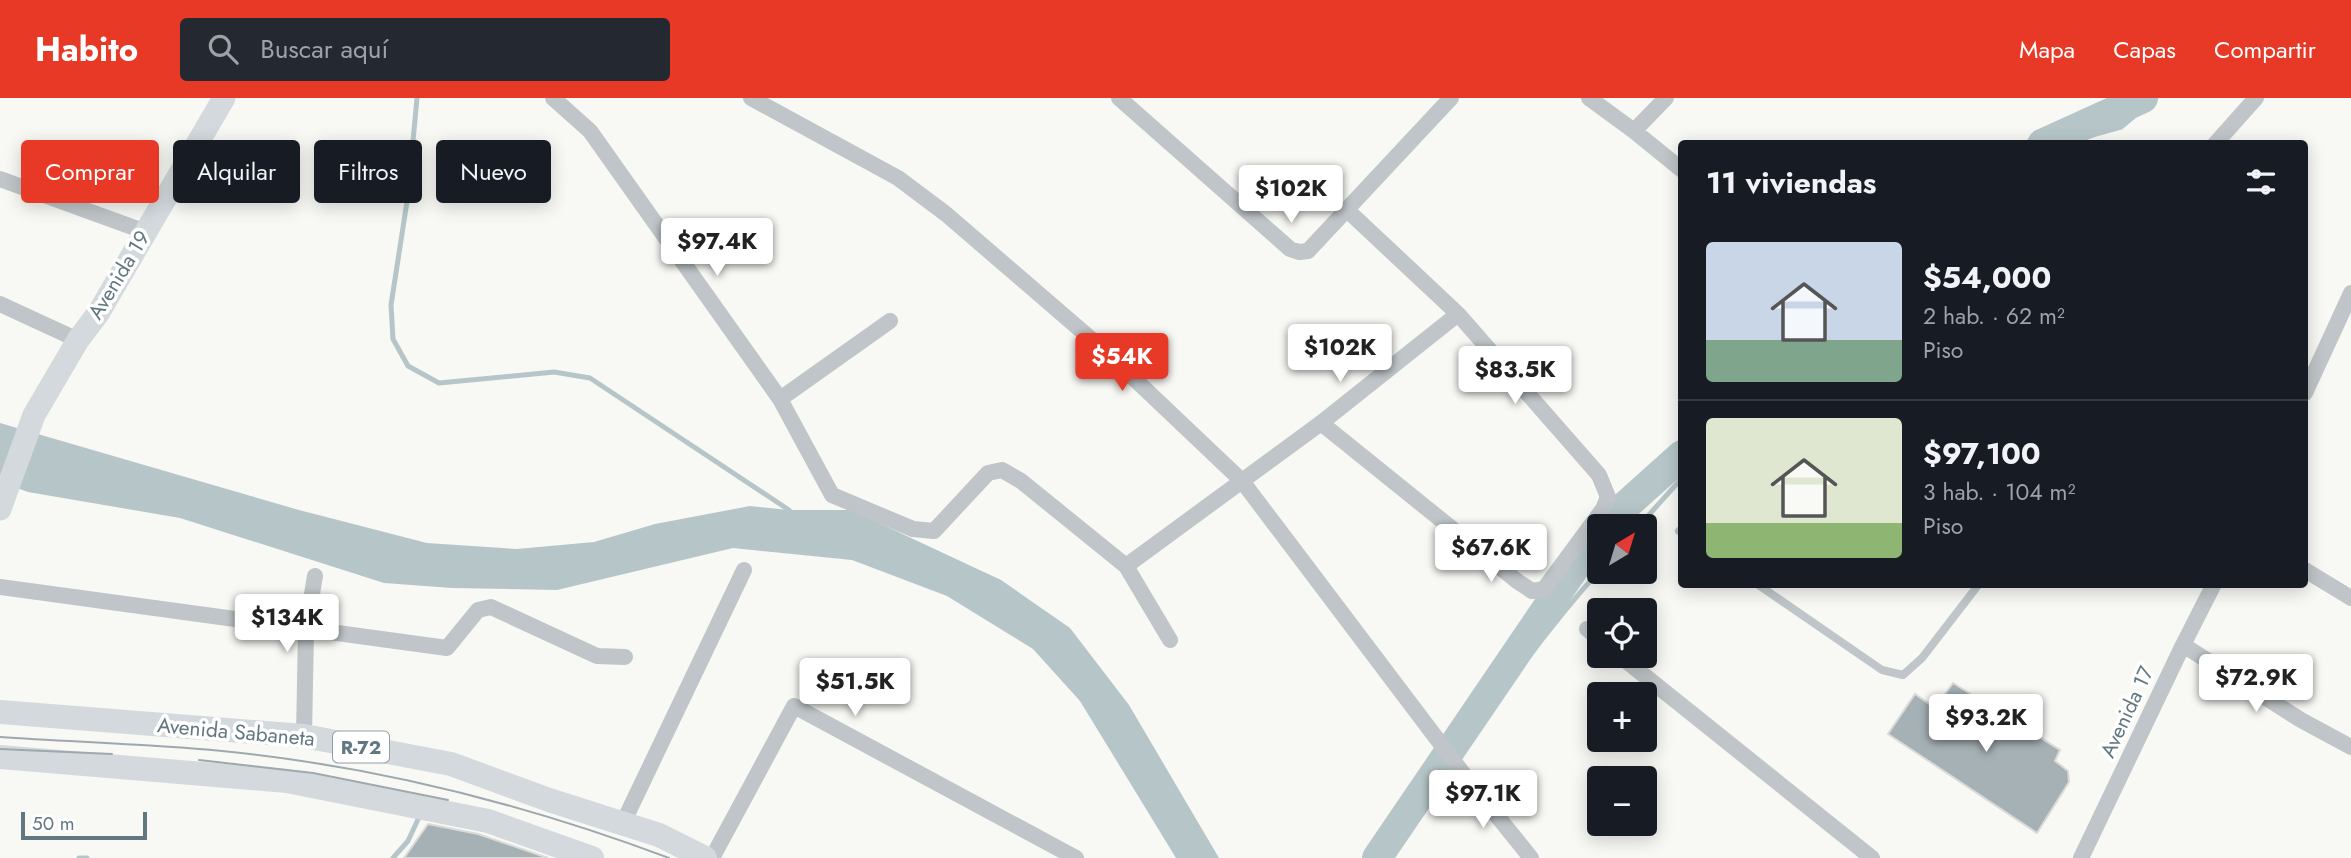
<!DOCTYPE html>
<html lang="es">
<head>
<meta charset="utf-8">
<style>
  body { margin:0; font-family:Jost,sans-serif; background:#242831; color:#f1f3f6; height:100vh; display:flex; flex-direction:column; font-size:26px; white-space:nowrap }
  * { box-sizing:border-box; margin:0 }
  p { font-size:23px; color:#9ea1a6 }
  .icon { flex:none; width:38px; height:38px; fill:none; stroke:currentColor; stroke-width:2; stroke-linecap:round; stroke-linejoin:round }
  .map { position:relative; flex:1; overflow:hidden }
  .panel { position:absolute; left:1678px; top:42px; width:630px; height:448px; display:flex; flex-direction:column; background:#171b24; border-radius:7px; box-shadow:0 4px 18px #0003 }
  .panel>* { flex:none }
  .banner { position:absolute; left:21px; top:42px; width:665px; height:63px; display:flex; gap:14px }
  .needle { width:46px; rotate:38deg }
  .tools { position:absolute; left:1587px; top:416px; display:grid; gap:14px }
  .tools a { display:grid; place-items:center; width:70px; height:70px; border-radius:7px; background:#171b24; box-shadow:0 4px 18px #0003; font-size:35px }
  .scale { position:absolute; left:21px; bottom:18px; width:126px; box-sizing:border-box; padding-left:7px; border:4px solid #627881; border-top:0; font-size:19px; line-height:24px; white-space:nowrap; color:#627881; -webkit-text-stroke:5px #fff; paint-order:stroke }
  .price { position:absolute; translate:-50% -60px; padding:0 16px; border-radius:7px; background:#fff; color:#222; font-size:23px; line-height:46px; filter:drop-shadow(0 2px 4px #0008) }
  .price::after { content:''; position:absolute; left:50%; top:42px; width:21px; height:16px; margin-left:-10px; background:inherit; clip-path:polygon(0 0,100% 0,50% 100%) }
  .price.on { background:#e83826; color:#fff }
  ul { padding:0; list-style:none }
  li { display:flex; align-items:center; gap:21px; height:175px; padding:0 28px }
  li+li { border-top:2px solid #363941 }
  li span { display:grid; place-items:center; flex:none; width:196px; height:140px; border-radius:7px; color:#555 }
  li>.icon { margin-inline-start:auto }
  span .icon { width:84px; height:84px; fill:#fffc; stroke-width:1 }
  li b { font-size:30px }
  h2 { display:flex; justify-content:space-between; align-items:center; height:84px; padding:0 28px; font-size:30px }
  .chip { padding:0 24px; border-radius:7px; background:#171b24; box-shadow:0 4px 18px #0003; font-size:24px; line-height:63px }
  .chip.on { background:#e83826; color:#fff }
  header { display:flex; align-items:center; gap:42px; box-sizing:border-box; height:98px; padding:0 35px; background:#e83826; color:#fff }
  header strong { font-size:33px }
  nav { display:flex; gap:38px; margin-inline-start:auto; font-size:24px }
  .search { width:490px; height:63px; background:#242831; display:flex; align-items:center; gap:18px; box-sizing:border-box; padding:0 24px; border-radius:7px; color:#9ea1a6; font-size:26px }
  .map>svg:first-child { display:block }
</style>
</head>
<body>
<header>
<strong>Habito</strong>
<div class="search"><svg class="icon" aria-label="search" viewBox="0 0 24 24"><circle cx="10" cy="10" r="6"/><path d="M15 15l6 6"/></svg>Buscar aquí</div>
<nav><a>Mapa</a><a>Capas</a><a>Compartir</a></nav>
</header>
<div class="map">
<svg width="2351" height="760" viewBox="0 0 2351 760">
  <rect width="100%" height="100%" fill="#f8f8f5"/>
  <path fill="#b6c6c8" d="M0,325l299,87 128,33 90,6 77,-7 61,-18 95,-18 39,4h62l150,70 69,48 59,77 90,153h-43l-96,-157 -47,-52 -86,-53 -95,-36 -119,-12 -176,42 -105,-2 -68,-5 -204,-65 -152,-26 -28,-10z"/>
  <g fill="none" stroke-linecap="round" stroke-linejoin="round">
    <path stroke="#b6c6c8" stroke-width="5" d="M417,0l-9,97 -17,110 2,34 15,27 31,17 115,-11 36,6 199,132
      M2060,46l61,-17 35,-29
      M1638,429l44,-49
      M79,760h8
      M393,760l15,-17 12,-26
      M1390,760c66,-98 130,-200 210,-288"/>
    <path stroke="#b6c6c8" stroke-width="30" d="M2042,46l101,-46
      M1607,429l17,-20 58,-52
      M1377,760l198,-291 25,-31"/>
  </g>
  <path fill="#a5b1b5" stroke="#dadad8" stroke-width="2" d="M1953,585l107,67 -5,11 13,10 1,11 -32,51 -149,-99 27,-40 20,14z
    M428,726l50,10 70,24h-144z"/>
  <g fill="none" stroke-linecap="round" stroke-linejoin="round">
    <path stroke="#bfc5c8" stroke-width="8" d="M1679,433l3,2
      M1757,486l125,86 21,5 19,-17 57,-74"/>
    <path stroke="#bfc5c8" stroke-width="16" d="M553,0l37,33 190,268 52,96 81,34 21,2 54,-58 14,-3 19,11 105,85 195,-143 137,-109
      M751,0l147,80 48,36 159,137 137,130 223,295 66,82
      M1119,0l171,151 9,3 9,-1 143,-153
      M1589,0l45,33 48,39
      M1634,33l32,-33
      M2215,46l41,-46
      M0,81l146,53
      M0,206l78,36
      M2305,295l46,-100
      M780,301l110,-78
      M1321,325l196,158 15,10 12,-2 59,-80 5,-12 -9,-22 -141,-161 -112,-105
      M1126,468l44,74
      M2305,472l46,28
      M0,489l447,61 31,-38 13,-3 106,49 28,1
      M1587,531l13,11
      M2183,547l118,75 50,27
      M1620,558l252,202
      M304,638l2,-106 9,-54
      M623,725l121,-253
      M712,760l82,-152 282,152
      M2081,760l102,-213 31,-61"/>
    <path stroke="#d3d9dc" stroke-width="23" d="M0,411l34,-94 44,-75 21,-28 125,-214"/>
    <path stroke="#d3d9dc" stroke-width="24" d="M0,614l304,24 147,28 98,36 110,35 46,23
      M0,659l287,24 201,40 104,37"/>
    <path stroke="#9ea8ad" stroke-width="2" d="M0,639c74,5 148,7 222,14 153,15 303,53 447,107
      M0,651l112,5
      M199,662l114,13 135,27"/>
  </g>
  <g text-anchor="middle" stroke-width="7" stroke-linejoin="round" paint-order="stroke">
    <rect fill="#fff" stroke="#91a0a7" stroke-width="2" x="333" y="633.5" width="56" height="31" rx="5"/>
    <g font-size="19" font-weight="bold" fill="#627881">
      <text x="361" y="656">R-72</text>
    </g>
    <g font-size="21" fill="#627881" stroke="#fff">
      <text transform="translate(119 177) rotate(-59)" y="7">Avenida 19</text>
      <text transform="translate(2127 614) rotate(-65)" y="7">Avenida 17</text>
      <text transform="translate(236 634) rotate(5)" y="7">Avenida Sabaneta</text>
    </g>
  </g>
</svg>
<div class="tools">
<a><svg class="needle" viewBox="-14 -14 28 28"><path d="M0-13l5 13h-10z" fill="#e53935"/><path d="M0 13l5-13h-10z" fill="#9ea1a6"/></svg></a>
<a><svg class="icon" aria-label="locate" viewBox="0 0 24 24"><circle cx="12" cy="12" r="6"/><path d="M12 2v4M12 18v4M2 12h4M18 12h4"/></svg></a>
<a>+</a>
<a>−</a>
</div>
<div class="scale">50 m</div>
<b class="price" style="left:1291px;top:127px">$102K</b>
<b class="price" style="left:717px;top:180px">$97.4K</b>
<b class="price" style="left:1340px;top:286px">$102K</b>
<b class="price on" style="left:1122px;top:295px">$54K</b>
<b class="price" style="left:1515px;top:308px">$83.5K</b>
<b class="price" style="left:1491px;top:486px">$67.6K</b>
<b class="price" style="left:287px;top:556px">$134K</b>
<b class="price" style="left:2256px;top:616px">$72.9K</b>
<b class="price" style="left:855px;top:620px">$51.5K</b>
<b class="price" style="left:1986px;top:656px">$93.2K</b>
<b class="price" style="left:1483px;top:732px">$97.1K</b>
<div class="banner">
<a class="chip on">Comprar</a>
<a class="chip">Alquilar</a>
<a class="chip">Filtros</a>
<a class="chip">Nuevo</a>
</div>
<section class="panel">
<h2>11 viviendas<svg class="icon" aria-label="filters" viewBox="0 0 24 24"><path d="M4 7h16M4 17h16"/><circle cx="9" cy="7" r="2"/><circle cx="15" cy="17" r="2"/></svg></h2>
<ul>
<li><span style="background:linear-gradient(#c9d6e8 70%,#7fa58c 0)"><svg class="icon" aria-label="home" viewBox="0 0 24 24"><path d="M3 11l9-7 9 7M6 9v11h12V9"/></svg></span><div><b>$54,000</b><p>2 hab. · 62 m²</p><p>Piso</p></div></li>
<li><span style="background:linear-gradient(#dfe7d0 75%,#8fb573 0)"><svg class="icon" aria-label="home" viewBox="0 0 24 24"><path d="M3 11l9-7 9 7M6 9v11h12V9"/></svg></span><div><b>$97,100</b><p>3 hab. · 104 m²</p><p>Piso</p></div></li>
</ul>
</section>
</div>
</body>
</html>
